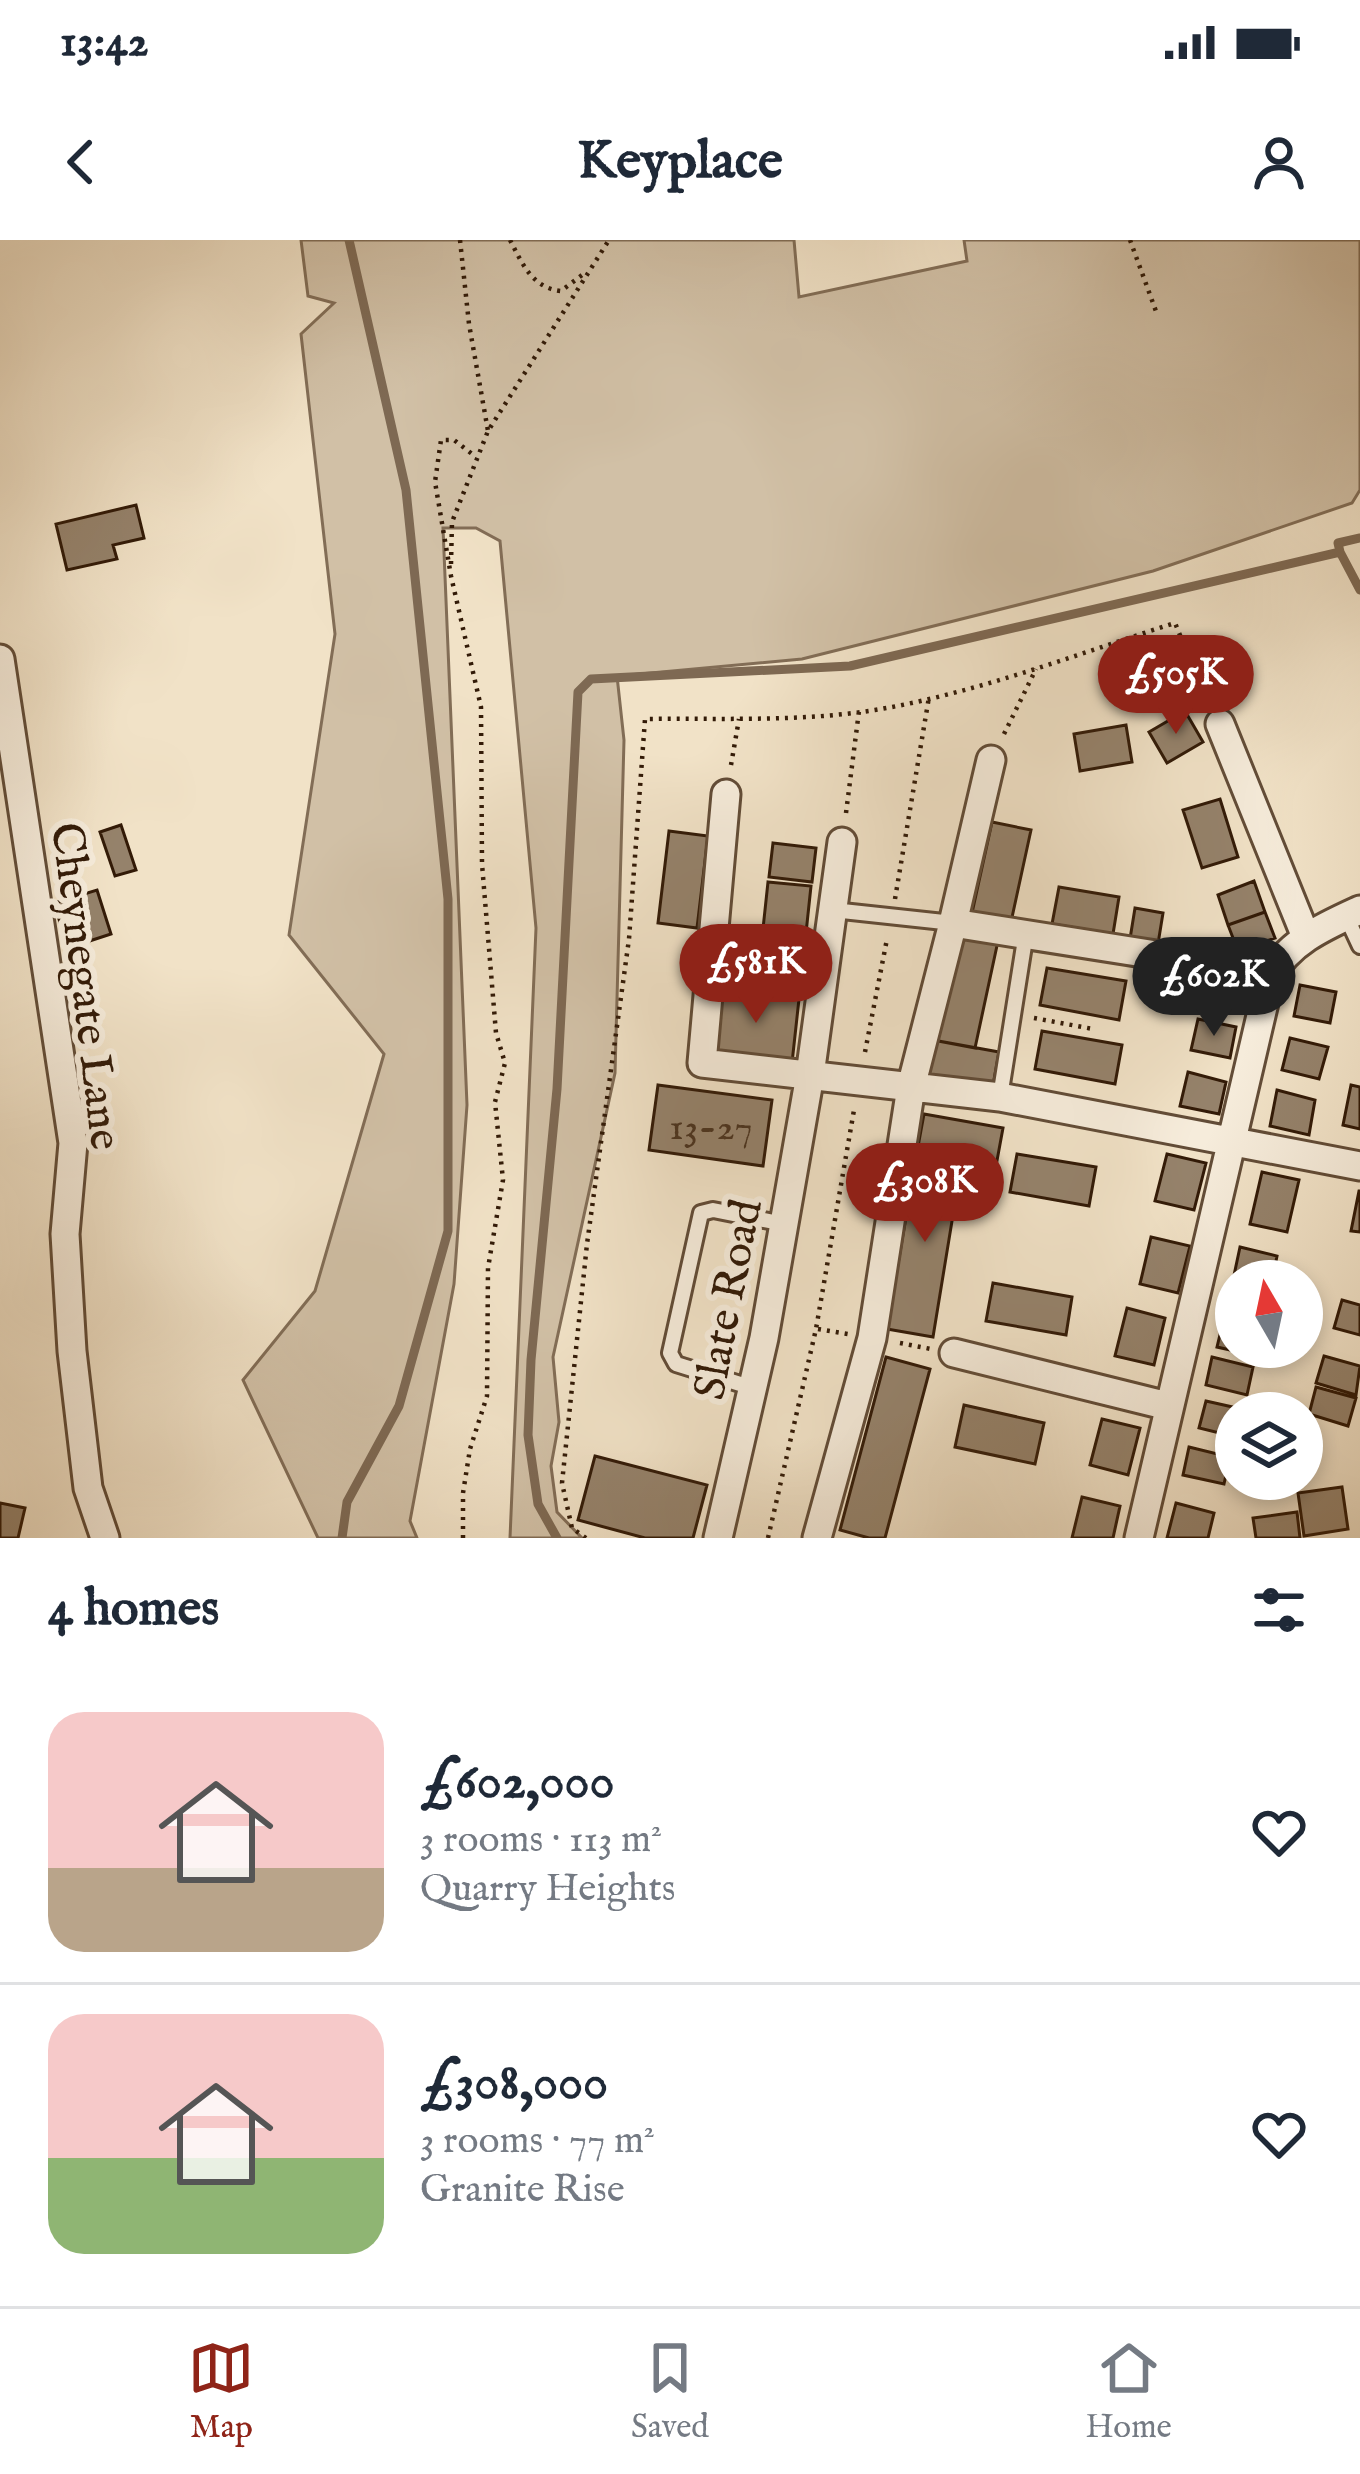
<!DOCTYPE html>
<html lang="en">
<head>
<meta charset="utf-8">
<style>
  body { margin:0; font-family:"IM FELL English",serif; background:#f2f2f3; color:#1f2937; height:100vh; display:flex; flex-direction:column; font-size:45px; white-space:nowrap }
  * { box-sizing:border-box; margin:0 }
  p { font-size:39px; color:#747a83 }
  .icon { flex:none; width:66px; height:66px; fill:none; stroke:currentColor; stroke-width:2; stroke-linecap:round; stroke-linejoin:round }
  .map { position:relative; height:1298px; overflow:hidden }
  .details { display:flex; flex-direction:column; background:#fff; flex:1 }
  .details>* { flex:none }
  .needle { width:78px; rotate:351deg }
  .tools { position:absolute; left:1215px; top:1020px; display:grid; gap:24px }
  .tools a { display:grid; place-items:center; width:108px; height:108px; border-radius:50%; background:#fff; box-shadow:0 6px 18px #0003; font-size:60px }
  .price { position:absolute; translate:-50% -102px; padding:0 27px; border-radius:42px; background:#8f2418; color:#fff; font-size:39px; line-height:78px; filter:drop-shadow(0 3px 6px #0008) }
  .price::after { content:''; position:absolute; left:50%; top:72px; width:36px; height:27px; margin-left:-18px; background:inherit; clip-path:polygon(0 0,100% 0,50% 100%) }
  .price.current { background:#222; color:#fff }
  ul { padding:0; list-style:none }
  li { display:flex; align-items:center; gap:36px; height:300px; padding:0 48px }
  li+li { border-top:3px solid #e0e1e3 }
  li span { display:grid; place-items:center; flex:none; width:336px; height:240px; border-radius:36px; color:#555 }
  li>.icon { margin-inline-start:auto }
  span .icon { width:144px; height:144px; fill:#fffc; stroke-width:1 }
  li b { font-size:51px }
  h2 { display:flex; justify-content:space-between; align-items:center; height:144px; padding:0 48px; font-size:51px }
  .status { display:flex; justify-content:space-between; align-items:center; height:84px; padding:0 60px; background:#fff; direction:ltr }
  .status svg { height:33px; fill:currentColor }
  header { display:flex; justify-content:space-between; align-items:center; height:156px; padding:0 48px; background:#fff; font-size:54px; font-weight:800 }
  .dock { display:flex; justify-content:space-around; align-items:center; height:168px; border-top:3px solid #e0e1e3; background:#fff; font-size:33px; color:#747a83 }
  .dock a { display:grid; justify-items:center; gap:6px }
  .dock .current { color:#8f2418 }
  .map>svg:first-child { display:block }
</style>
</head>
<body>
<div class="status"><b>13:42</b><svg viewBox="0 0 49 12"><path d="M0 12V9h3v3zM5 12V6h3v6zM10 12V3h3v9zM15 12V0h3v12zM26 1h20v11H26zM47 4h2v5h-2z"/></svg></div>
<header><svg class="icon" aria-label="back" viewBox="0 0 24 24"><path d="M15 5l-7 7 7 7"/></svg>Keyplace<svg class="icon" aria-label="person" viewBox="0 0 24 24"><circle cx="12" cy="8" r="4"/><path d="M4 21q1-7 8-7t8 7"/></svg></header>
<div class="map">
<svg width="1360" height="1298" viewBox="0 0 1360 1298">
  <rect width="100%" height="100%" fill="#f1e2c7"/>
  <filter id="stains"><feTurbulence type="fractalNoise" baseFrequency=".00167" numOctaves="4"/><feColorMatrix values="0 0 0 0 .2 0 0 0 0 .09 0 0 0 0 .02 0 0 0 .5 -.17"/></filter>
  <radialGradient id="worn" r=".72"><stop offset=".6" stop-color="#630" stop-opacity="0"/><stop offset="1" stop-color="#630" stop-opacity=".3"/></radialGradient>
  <path fill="#d1c0a6" stroke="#826d56" stroke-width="3" d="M301,0h493l5,57 168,-36 -3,-21h396v250l-8,13 -199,68 -351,88 -185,17 7,64 -9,333 -62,284 6,65 -8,44 6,46 25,26h-72l26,-610 -36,-387 -24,-13h-33l24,577 -13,179 -44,237 7,17h-99l-75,-158 72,-89 69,-237 -95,-119 46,-301 -34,-300 33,-31 -26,-7z"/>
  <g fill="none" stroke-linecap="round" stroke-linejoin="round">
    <path stroke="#7e6953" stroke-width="9" d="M1340,312l20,38
      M342,1298l5,-36 52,-96 49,-175v-332l-42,-409 -57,-250
      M557,1298l-19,-34 -10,-69 3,-75 26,-271 21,-397 13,-13 259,-13 490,-114 -2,-9 22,-5"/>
  </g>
  <path fill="#95826b" stroke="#321a07" stroke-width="3" d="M136,265l8,33 -31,7 4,14 -50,11 -11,-46z
    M1185,471l18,31 -36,21 -18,-31z
    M1126,485l6,37 -52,9 -6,-37z
    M1220,559l18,58 -36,11 -19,-58z
    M992,582l39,8 -20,92 -39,-9z
    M121,585l15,45 -21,6 -15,-44z
    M669,591l39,5 -11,92 -39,-5z
    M773,603l43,5 -4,34 -43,-5z
    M1254,641l11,31 -37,13 -10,-30z
    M768,642l43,4 -12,113 -43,-5z
    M1059,647l60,10 -6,37 -61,-10z
    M97,650l14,44 -43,14 -14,-45z
    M1135,668l28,5 -6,37 -28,-5z
    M1265,672l10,26 -37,13 -10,-26z
    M957,693l41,8 -23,107 -42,-8z
    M1047,728l79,13 -7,39 -79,-15z
    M1207,729l38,9 -7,31 -38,-8z
    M1300,745l36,7 -6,31 -36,-7z
    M719,750l80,9 -7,64 -80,-9z
    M1198,779l38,8 -6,31 -39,-8z
    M1042,791l80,14 -7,39 -80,-15z
    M1290,798l38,9 -9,32 -37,-9z
    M933,800l66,12 -7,39 -66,-12z
    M1188,832l38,10 -7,32 -39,-8z
    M658,845l114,15 -9,66 -114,-16z
    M1351,845l9,2v42l-17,-4z
    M1277,850l38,10 -6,35 -39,-9z
    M924,874l79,14 -7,38 -79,-14z
    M917,912l45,8 -29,177 -46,-8z
    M1017,914l79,13 -7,39 -79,-14z
    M1167,914l39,9 -12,47 -39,-9z
    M1262,932l37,8 -12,52 -37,-8z
    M1359,951h1v41l-9,-1z
    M1151,997l39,9 -12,47 -38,-9z
    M1240,1007l37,9 -5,25h-36v20l-7,-2z
    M993,1043l79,14 -6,38 -80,-14z
    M1342,1060l18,5v30l-26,-7z
    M1127,1068l38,10 -11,47 -39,-9z
    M1224,1078l12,3v26h14l-2,7 -31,-7z
    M1324,1116l36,10 -4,29 -40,-12z
    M886,1117l44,12 -45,169h-16l-29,-8z
    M1212,1117l41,10 -6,28 -41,-10z
    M1316,1147l40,11 -8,28 -39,-12z
    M1206,1161l40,9 -10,3v24l-37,-9z
    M964,1165l80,18 -9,41 -80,-17z
    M1102,1179l38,9 -12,47 -38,-10z
    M1189,1207l41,10 -6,27 -41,-9z
    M595,1216l112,29 -14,53h-48l-67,-18z
    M1342,1247l6,42 -44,7 -6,-43z
    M1082,1257l38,9 -7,32h-41z
    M0,1263l25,5 -7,30h-18z
    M1176,1263l38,10 -6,25h-41z
    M1297,1272l3,26h-44l-3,-20z"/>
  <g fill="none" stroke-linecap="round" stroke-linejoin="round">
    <g stroke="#624c37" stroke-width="20">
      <path id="service" d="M833,670l120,13
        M1346,676l14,30
        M1000,857l26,-164
        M753,1148l-77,-24 -6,-11 31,-140 12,-3 71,14"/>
    </g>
    <g stroke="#624c37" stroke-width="33">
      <path id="minor" d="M0,419l73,484 -8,91 7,117 16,137 17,50
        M1220,484l86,213
        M991,520l-38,163 298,47 19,7
        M726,554l-24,269 298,34 360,69
        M954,1113l214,53
        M718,1298l46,-200 46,-263 32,-233
        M817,1298l55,-200 39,-251 42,-164
        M1139,1298l131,-561c18,-35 55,-51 90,-67"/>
    </g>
    <path stroke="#321a07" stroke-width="4.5" stroke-dasharray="3 6" stroke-linecap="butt" d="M460,0l9,84 19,107
      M510,0c12,23 22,48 51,51l25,-19
      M1130,0l27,74
      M451,324l1,-42 36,-91 121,-191
      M1004,494l32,-65
      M731,525l8,-46
      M846,573l13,-102
      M895,659l34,-202
      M1034,778l59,11
      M865,812l22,-113
      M818,1089l30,5
      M900,1103l31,6
      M463,1298v-45l7,-44 17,-53 1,-128 15,-88 -8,-78 10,-39 -9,-30 -14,-169 -1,-157 -30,-131 -16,-94 6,-42h13l22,17
      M586,1298l-14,-10 -10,-45 25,-239 42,-305 16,-220c76,-1 155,3 230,-9 102,-17 202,-56 300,-87l33,80
      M768,1298l48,-209 38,-219"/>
    <use href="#service" stroke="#f6ecdb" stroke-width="14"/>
    <use href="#minor" stroke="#f6ecdb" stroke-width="27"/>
  </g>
  <g text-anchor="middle" stroke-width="12" stroke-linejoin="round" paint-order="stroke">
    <g font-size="39" fill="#4b3420">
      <text x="711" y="899">13-27</text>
    </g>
    <g font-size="45" fill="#321a07" stroke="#f6ecdb">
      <text transform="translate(88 746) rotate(83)" y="16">Cheynegate Lane</text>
      <text transform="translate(726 1059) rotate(-79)" y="16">Slate Road</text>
    </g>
  </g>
  <rect width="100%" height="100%" filter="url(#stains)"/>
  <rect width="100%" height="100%" fill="url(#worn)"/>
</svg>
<div class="tools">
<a><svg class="needle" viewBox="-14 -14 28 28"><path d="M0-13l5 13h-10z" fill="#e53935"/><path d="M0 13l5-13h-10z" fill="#747a83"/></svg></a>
<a><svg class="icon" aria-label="layers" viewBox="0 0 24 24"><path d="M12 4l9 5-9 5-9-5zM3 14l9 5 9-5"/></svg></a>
</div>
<b class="price" style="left:1176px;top:497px">£505K</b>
<b class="price" style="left:756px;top:786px">£581K</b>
<b class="price current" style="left:1214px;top:799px">£602K</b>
<b class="price" style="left:925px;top:1005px">£308K</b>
</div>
<section class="details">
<h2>4 homes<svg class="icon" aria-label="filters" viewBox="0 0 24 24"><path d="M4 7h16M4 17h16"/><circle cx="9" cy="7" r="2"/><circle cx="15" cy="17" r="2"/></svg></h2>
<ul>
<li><span style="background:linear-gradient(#f6c9c9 65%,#b9a48a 0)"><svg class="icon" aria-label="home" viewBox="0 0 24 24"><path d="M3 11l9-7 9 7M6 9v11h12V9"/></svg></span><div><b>£602,000</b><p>3 rooms · 113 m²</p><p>Quarry Heights</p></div><svg class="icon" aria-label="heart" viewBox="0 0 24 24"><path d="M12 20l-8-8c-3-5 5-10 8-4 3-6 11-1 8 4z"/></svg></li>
<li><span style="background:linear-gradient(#f6c9c9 60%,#8fb573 0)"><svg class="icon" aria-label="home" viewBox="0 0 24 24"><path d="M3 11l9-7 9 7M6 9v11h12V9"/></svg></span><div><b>£308,000</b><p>3 rooms · 77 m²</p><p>Granite Rise</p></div><svg class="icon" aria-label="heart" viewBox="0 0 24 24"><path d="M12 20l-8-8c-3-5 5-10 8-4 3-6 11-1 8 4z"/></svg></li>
</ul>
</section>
<nav class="dock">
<a class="current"><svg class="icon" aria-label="map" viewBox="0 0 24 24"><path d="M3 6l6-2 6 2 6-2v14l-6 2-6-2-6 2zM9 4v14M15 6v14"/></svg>Map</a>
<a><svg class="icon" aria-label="saved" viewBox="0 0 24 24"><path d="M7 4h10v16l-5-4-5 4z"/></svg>Saved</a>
<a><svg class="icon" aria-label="home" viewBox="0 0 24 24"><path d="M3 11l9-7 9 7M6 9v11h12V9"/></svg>Home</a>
</nav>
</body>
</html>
